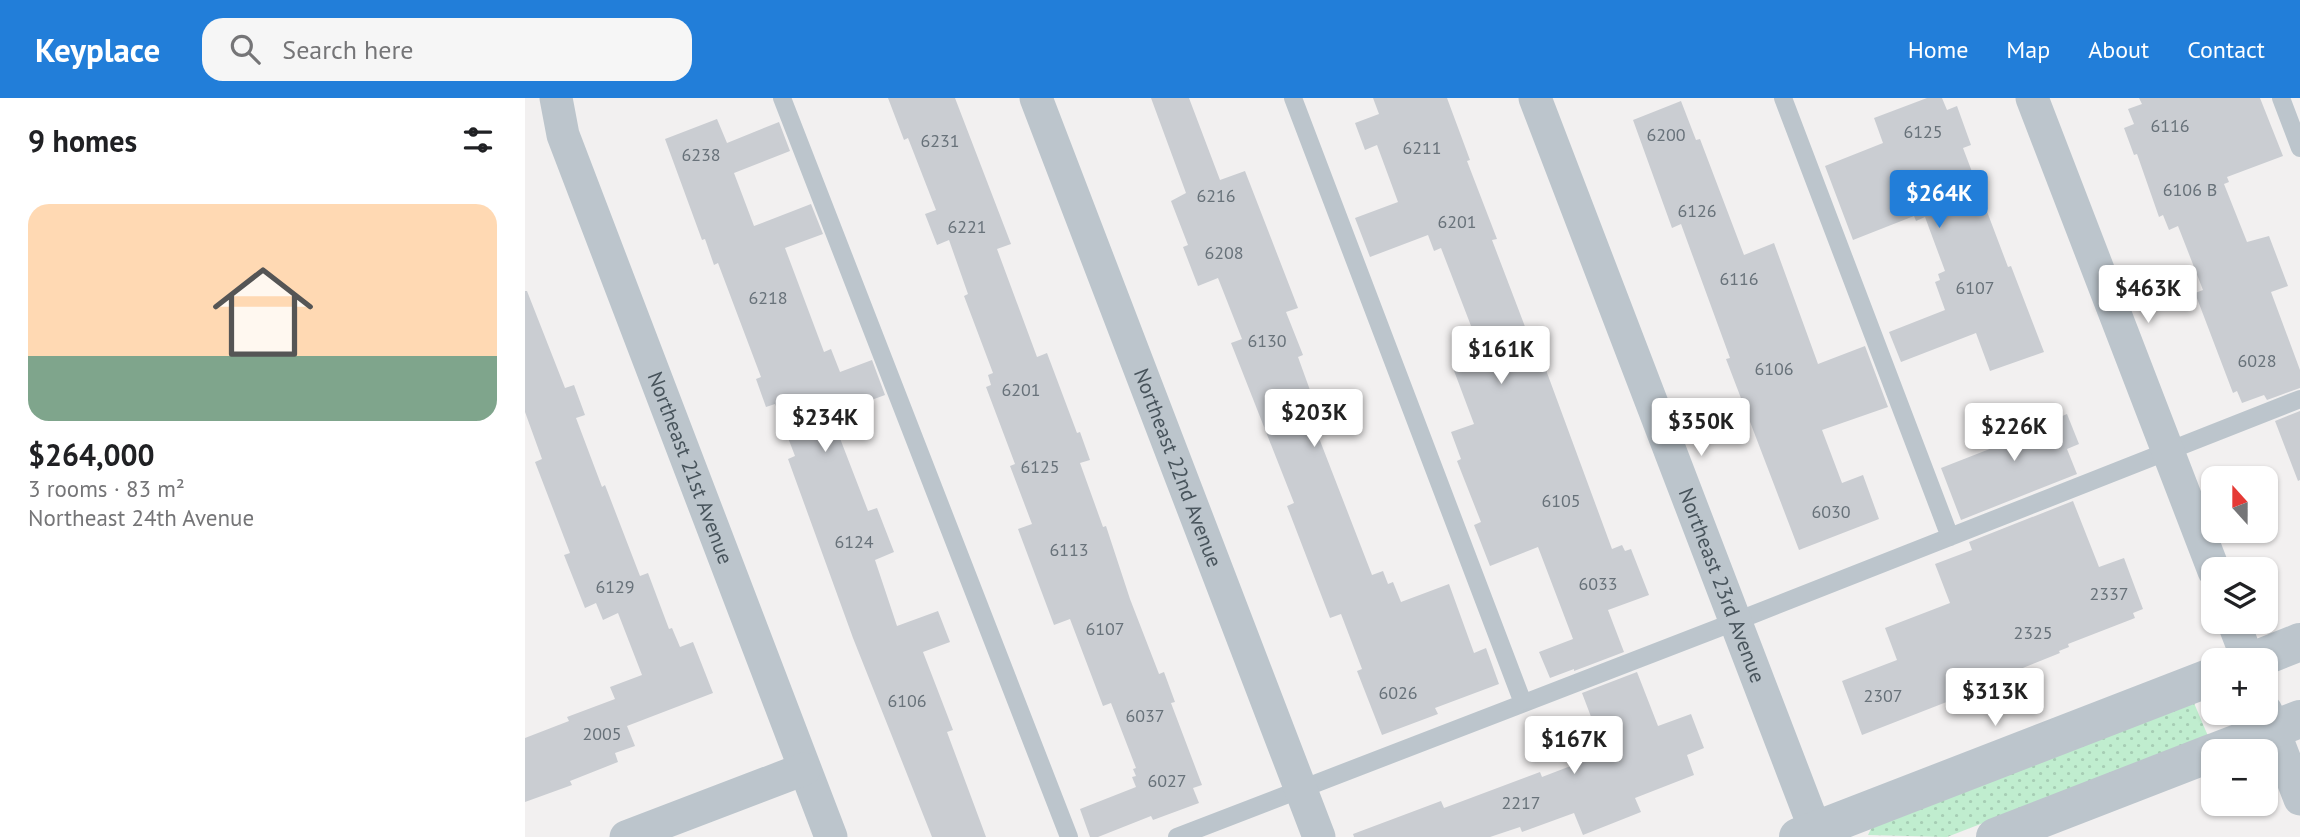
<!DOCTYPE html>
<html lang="en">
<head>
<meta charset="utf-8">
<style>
  body { margin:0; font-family:"PT Sans",sans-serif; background:#f6f6f6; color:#202124; height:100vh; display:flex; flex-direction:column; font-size:26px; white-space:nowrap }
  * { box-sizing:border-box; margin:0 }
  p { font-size:23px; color:#757577 }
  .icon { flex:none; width:38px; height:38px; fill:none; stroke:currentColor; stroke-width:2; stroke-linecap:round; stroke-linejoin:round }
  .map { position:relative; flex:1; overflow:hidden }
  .drawer { display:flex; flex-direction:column; background:#fff; width:525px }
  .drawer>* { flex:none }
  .needle { width:46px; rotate:339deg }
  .tools { position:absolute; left:1676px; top:368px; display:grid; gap:14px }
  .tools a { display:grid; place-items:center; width:77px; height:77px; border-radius:14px; background:#fff; box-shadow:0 2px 5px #0004; font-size:35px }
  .price { position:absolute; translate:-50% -60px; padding:0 16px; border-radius:7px; background:#fff; color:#222; font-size:23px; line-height:46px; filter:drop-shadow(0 2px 4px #0008) }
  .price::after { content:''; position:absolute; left:50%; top:42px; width:21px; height:16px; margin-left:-10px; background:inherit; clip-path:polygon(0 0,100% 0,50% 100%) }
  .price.selected { background:#227ed9; color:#fff }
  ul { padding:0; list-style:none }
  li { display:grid; align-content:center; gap:14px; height:371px; padding:0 28px }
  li+li { border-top:2px solid #e0e0e0 }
  li span { display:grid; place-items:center; height:217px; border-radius:21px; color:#555 }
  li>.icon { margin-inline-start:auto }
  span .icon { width:126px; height:126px; fill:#fffc; stroke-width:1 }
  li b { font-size:30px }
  h2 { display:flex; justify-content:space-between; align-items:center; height:84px; padding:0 28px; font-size:30px }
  header { display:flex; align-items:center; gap:42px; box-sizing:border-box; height:98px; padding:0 35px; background:#227ed9; color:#fff }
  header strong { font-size:33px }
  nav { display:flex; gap:38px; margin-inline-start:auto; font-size:24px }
  .search { width:490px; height:63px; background:#f6f6f6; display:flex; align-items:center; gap:18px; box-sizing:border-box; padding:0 24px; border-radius:21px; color:#757577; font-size:26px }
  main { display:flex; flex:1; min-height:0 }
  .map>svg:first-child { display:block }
</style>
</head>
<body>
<header>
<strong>Keyplace</strong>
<div class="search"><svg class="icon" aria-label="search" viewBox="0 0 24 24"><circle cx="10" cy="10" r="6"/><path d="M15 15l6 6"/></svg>Search here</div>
<nav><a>Home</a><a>Map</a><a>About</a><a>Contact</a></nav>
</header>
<main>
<section class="drawer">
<h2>9 homes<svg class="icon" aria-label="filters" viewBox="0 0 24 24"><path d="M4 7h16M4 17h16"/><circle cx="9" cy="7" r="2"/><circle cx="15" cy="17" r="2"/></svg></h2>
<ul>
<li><span style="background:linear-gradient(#ffd9b3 70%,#7fa58c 0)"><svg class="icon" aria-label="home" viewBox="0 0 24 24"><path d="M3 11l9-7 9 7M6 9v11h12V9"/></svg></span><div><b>$264,000</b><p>3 rooms · 83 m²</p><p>Northeast 24th Avenue</p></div></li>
</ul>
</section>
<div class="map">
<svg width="1775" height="739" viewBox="0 0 1775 739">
  <defs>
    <pattern id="garden-dots" width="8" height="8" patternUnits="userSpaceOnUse" patternTransform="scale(1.75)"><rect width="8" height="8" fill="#c0edcf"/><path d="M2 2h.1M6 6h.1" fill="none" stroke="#a6cdb4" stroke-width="1.8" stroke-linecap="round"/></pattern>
  </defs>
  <rect width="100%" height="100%" fill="#f2f0f0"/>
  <path fill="url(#garden-dots)" d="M1666,598l17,40 -261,101 -79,-2 9,-18z"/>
  <path fill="#cacdd2" d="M363,0h67l56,146 -14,5 40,108 10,-4 30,80 3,-1 10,28 -10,3 23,64 3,-1 24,73 29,75 5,-2 11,30 -4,1 31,82 -9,3 6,15 -46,17 -2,-4 -53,21h-8l-10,-28 56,-22 -4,-10 4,-1 -3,-7 3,-1 -25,-65 -8,3 -33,-87 -16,6 -36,-96 14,-5 -22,-58 5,-2 -29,-77 5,-2 -3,-10 5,-2 -29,-77 4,-2 -19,-54 -12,5 -12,-31 11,-4 -28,-72 -4,2z
    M626,0h38l31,82 25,-9 53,137 -12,4 17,43 -5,2 17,47 -8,3 65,168 11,-4 5,13 5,-2 8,20 48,-18 25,69 12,-5 13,36 -64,24 3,6 -56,21 -25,-64 5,-2 -21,-55 -11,4 -43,-112 7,-3 -63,-160 11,-4 -24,-61 -20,8 -15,-39 5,-2 -17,-44 15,-8z
    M848,0h74l23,62 -3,1 30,78 -5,1 43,113 4,-2 73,198 10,-4 3,6 6,-2 18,46 -41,15 16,42 -50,19v-2l-24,9 -11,-26 34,-13 -35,-92 -48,19 -16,-41 7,-3 -24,-61 4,-2 -10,-27 23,-8 -21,-56 30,-11 -42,-109 -7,3 -6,-16 -58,22 -15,-39 43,-16 -21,-57 -12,5 -10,-27 24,-9z
    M1402,0h15l5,12 10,-4 14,39 -8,3 45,119 3,-1 33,86 -54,19 -14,-38 -75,29 -12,-30 56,-22 -10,-28 5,-2 -2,-6 7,-3 -20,-54 -9,4 -2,-5 -61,24 -28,-74 58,-23 -9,-25z
    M1614,0h121l23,58 -56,21 2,5 -5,2 23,58 22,-6 19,50 -17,6 29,78v18l-33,12 -3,-5 -22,8 -5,-12 -4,2 -38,-100 8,-3 -25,-64 -9,4 -6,-15 -4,2 -22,-63 -3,1 -10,-27 10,-4 -6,-15 14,-5z
    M1156,3l15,39 4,-1 44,116 30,-12 44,121 47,-18 23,61 -66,23 20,53 21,-8 16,44 -80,31 -73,-191 4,-1 -49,-134 -9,4 -39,-108z
    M192,21l10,24 52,-21 11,29 -56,22 20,53 57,-22 12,30 -38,14 39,104 7,-3 9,23 32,-12 13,35 -54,20 37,96 9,-3 17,44 -19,8 22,66 41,-15 12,31 -27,10 30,78 -6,2 39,105h-54l-79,-199 -65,-179 7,-3 -20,-52 -9,3 -10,-28 5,-2 -43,-114 -4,2 -9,-26 -3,1 -37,-101z
    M0,193h2l38,97 9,-3 11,30 -9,3 26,69 3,-2 35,91 8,-3 21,56 3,-1 8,19 13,-5 20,51 -86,33 8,20 -20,7 3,9 -48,19 2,4 -47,17v-64l44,-17 -2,-4 48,-18 -5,-12 32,-12 -24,-62 -15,7 -7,-17 -11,5 -21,-53 6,-2 -35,-91 7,-3 -17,-47z
    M1530,305l5,14 7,-3 12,30 -12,5 10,25 -116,46 -20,-52 64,-25 -7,-18z
    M1775,313v69l-2,1 -23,-60z
    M1548,403l26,66 25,-9 19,51 -10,4 2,5 -67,26 1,3 -10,4 1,2 -72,29 4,12 -27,10 -3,-8 -100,39 -20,-54 55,-21 -12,-32 65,-25 -15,-39 37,-14 -3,-8z
    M1112,574l21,54 33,-12 13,34 -17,7 7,20 -59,23 6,14 -58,23 -9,-22 -52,19 -2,-5 -30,10h-136l-1,-3 88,-33 3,7 96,-36 2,5 60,-23 -3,-10 2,-1 -19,-50z"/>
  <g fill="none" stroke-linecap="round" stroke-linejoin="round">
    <path stroke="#bcc5cc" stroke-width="18" d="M257,0l287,739
      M768,0l230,605
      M1258,0l167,439
      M1756,0l19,50
      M652,739l557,-215 566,-223"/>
    <g stroke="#bcc5cc" stroke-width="33">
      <path id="s1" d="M31,0l7,37 268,702"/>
      <path id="s2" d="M511,0l283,739"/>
      <path id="s3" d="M1010,0l283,739"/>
      <path d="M1507,0l182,473"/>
      <path d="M1708,523l15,39"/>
      <path d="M1741,613l34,88"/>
      <path d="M101,739l178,-68"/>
    </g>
    <path stroke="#bcc5cc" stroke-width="38" d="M1730,562l45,-18
      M1692,653l83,-32
      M1273,739l416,-161
      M1470,739l219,-85"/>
  </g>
  <g text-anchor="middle" stroke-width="7" stroke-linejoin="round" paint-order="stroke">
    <g font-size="18" fill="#68727a">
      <text x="1645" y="34">6116</text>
      <text x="1398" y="40">6125</text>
      <text x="1141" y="43">6200</text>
      <text x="415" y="49">6231</text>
      <text x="897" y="56">6211</text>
      <text x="176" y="63">6238</text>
      <text x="1665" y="98">6106 B</text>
      <text x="691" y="104">6216</text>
      <text x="1172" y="119">6126</text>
      <text x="932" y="130">6201</text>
      <text x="442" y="135">6221</text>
      <text x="699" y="161">6208</text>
      <text x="1214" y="187">6116</text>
      <text x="1450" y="196">6107</text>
      <text x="243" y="206">6218</text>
      <text x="742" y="249">6130</text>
      <text x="1732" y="269">6028</text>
      <text x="1249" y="277">6106</text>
      <text x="496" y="298">6201</text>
      <text x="515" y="375">6125</text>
      <text x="1036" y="409">6105</text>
      <text x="1306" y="420">6030</text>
      <text x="329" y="450">6124</text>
      <text x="544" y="458">6113</text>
      <text x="1073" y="492">6033</text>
      <text x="90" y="495">6129</text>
      <text x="1584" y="502">2337</text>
      <text x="580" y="537">6107</text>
      <text x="1508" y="541">2325</text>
      <text x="873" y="601">6026</text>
      <text x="1358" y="604">2307</text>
      <text x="382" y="609">6106</text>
      <text x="620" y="624">6037</text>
      <text x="77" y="642">2005</text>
      <text x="642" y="689">6027</text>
      <text x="996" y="711">2217</text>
    </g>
    <g font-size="21" fill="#48545c" stroke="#fff">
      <text dy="7" stroke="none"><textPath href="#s2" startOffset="396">Northeast 22nd Avenue</textPath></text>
      <text dy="7" stroke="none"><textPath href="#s1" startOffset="394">Northeast 21st Avenue</textPath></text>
      <text dy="7" stroke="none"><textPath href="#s3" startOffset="522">Northeast 23rd Avenue</textPath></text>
    </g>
  </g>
</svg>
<div class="tools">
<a><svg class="needle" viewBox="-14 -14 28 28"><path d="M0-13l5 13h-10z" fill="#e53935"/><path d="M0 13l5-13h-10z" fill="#757577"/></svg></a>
<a><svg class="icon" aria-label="layers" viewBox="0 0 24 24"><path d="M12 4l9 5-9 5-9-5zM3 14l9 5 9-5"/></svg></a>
<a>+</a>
<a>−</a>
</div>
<b class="price selected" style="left:1414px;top:132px">$264K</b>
<b class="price" style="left:1623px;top:227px">$463K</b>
<b class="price" style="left:976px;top:288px">$161K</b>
<b class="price" style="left:789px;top:351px">$203K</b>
<b class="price" style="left:300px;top:356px">$234K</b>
<b class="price" style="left:1176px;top:360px">$350K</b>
<b class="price" style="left:1489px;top:365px">$226K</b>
<b class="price" style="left:1470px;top:630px">$313K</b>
<b class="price" style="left:1049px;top:678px">$167K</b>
</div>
</main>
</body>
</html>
